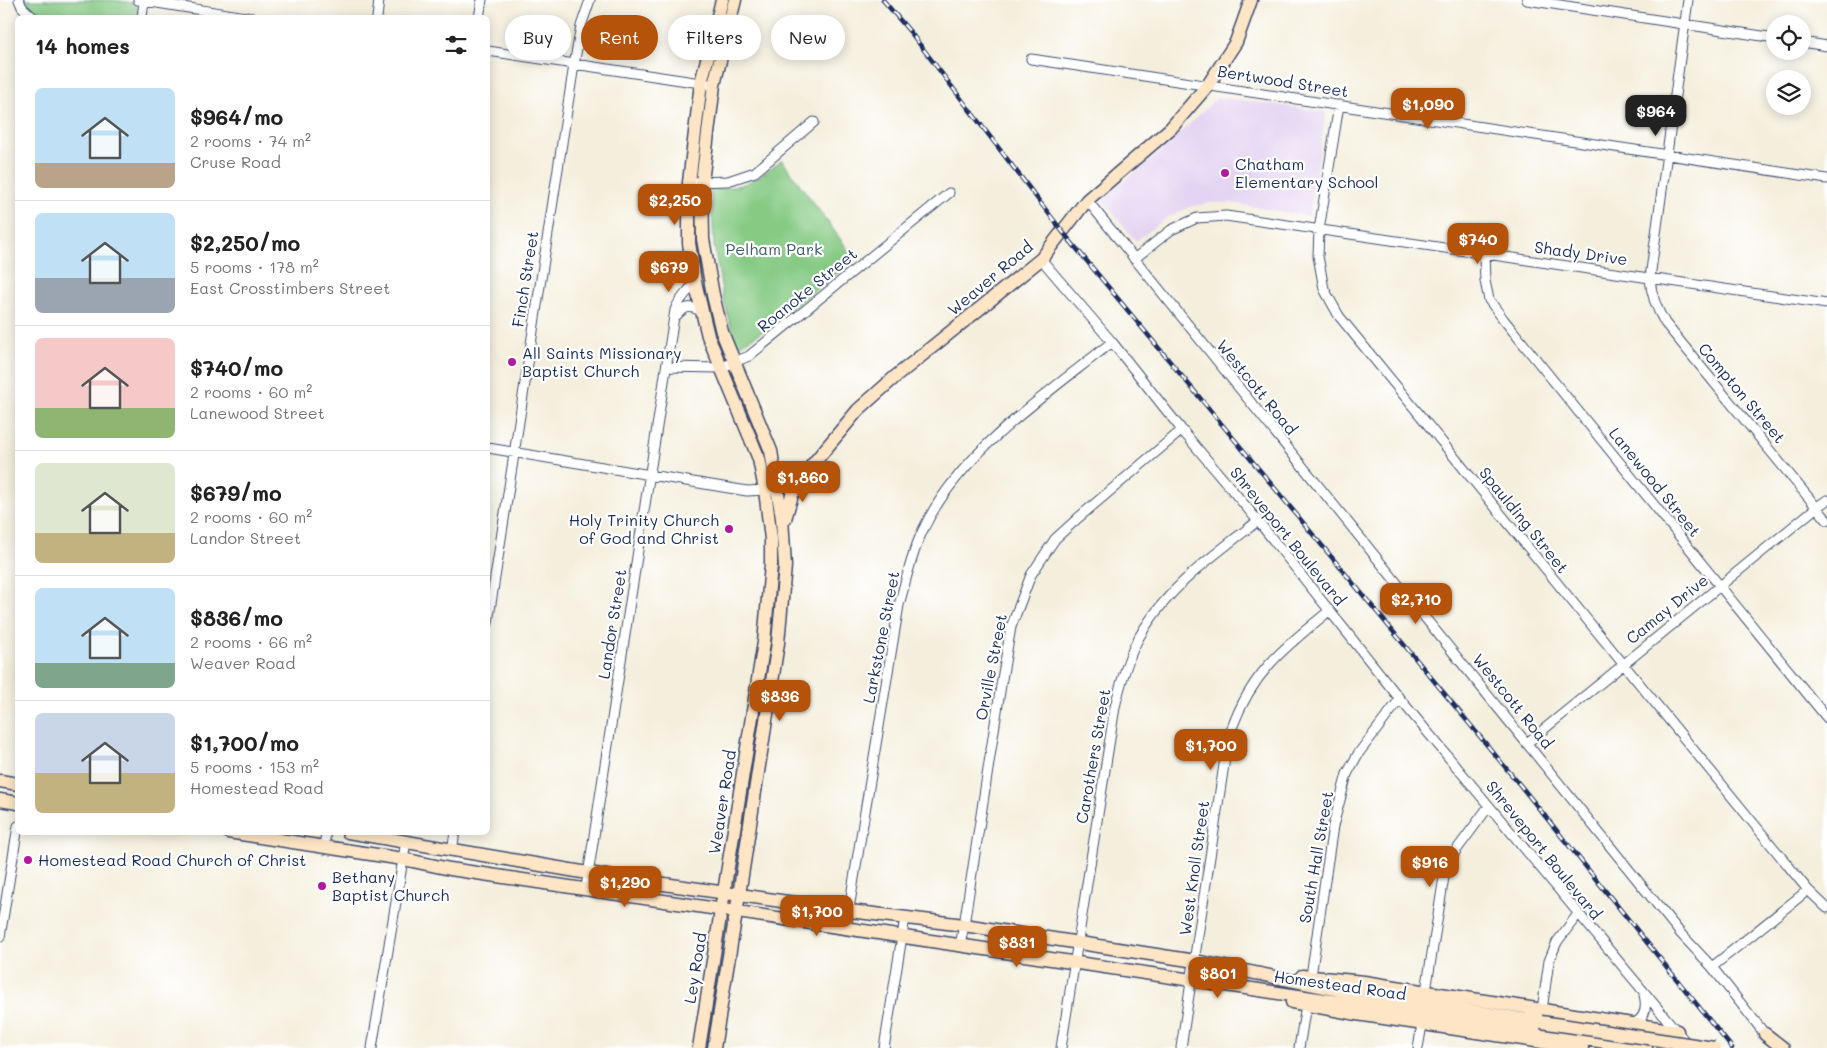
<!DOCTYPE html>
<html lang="en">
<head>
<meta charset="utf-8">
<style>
  body { margin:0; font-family:Mali,sans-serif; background:#f6f6f6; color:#222; height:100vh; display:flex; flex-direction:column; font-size:19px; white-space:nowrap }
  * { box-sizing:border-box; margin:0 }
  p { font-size:16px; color:#767676 }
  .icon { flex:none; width:28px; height:28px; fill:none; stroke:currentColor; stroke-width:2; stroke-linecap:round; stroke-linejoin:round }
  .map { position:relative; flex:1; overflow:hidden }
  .drawer { position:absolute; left:15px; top:15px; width:475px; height:820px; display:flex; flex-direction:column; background:#fff; border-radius:8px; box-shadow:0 2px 12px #0003 }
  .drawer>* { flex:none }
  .hud { position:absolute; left:505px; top:15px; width:475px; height:45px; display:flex; gap:10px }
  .fabs { position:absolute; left:1766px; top:15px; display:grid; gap:10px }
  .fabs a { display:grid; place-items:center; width:45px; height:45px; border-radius:50%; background:#fff; box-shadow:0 2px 12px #0003; font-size:25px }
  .price { position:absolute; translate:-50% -42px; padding:0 11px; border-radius:10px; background:#b45309; color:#fff; font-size:16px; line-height:32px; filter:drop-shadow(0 1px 2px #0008) }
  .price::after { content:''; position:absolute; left:50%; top:30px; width:15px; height:11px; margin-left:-8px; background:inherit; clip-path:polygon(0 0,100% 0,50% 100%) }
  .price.active { background:#222; color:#fff }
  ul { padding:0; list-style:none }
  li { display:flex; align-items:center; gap:15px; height:125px; padding:0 20px }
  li+li { border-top:1px solid #e0e0e0 }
  li span { display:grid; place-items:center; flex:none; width:140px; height:100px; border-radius:8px; color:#555 }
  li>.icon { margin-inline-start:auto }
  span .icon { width:60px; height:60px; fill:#fffc; stroke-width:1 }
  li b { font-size:21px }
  h2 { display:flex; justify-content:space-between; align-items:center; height:60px; padding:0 20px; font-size:21px }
  .tag { padding:0 18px; border-radius:22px; background:#fff; box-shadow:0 2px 12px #0003; font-size:18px; line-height:45px }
  .tag.active { background:#b45309; color:#fff }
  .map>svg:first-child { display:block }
</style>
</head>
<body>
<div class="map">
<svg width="1827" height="1048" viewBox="0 0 1827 1048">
  <rect width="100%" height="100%" fill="#fff"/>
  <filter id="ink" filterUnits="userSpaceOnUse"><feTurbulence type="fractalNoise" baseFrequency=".02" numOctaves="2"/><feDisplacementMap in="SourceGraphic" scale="10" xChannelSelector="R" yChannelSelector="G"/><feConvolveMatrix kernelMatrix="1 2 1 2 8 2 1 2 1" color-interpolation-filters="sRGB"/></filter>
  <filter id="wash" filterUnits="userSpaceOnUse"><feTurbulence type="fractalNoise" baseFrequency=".0096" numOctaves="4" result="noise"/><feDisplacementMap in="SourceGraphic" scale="20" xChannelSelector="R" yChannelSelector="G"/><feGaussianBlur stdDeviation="1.12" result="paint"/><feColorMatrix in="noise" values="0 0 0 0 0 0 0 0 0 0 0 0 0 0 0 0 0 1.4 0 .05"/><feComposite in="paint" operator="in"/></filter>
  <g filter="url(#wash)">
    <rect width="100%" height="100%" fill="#f4efdd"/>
    <path fill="#e4d3f2" d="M1218,97l108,15 -17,104 -78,-13h-21l-21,4 -23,11 -30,23 -34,-42 63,-52z"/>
    <path fill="#86ca84" stroke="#507c71" d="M23,0h91l19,3 6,8 -1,6h-97z
      M782,160l73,99 -90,71 -28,17 -14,-49 -9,-52 -3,-57c36,-2 43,-8 71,-29z"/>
  </g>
  <g filter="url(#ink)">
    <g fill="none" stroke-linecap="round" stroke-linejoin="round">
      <g stroke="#3c4c71" stroke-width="11">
        <path id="street" d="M19,0l3,7 12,11
          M138,0l114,18
          M1527,0l248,38
          M1688,0l-38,278c1,17 6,30 15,45l162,197
          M142,18l2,-17
          M377,18l2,-18
          M479,18l3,-18
          M1802,42l25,4
          M488,51l226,34
          M1031,59l796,120
          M1339,105l-20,125 -1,26 6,33 15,27 469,574 19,18
          M696,182l32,-1 27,-9 59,-50
          M1087,200l594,734 31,33 53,67
          M1484,254l1,27 4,19 15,20 323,398
          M1041,259l71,83 70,88 76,91 142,178 289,347
          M1134,259l37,-29 26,-12 29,-2 601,88
          M676,316c9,-10 15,-11 26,-4
          M667,367l53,1 29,-12 200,-163
          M488,448l259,43 18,-1
          M488,623l86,-558 7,-39 9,-26
          M1527,743l290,-236 10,-7
          M324,847l2,-15
          M452,851l3,-19
          M586,888l89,-578c4,-11 13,-18 20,-28
          M846,927l53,-322c7,-25 12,-49 23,-73 36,-79 124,-137 190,-190
          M0,937l18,-111
          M960,945l4,-20 37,-240 10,-58 20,-52 24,-36 23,-21 104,-88
          M1712,967l96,-77
          M1311,976l22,-150 14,-52 11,-20 42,-55
          M1426,991l18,-114 11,-25 34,-46
          M1542,1010l7,-49 8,-19 21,-28
          M1634,1023c12,-5 13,-16 10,-28
          M372,1048l34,-207
          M884,1048l21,-130
          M1061,1048l54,-341c5,-21 11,-43 20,-62 27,-54 77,-89 123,-124
          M1181,1048l44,-290c2,-10 3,-21 7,-30 20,-56 53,-81 97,-117
          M1299,1048l7,-43
          M1418,1048l4,-23"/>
      </g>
      <g stroke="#3c4c71" stroke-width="15">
        <path id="secondary" d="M769,489l39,-19 50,-60 37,-33 146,-118 46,-59 84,-72 37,-43 28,-43 15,-42
          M785,519l7,-24 13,-21
          M0,781l18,3
          M0,800l18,3
          M228,832l175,27 47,10 1196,179
          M348,832l240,41 262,38 114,14 231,36 150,30 196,31
          M1302,976l62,6 313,49
          M1292,1002l65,12 225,34
          M1765,1034l18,14
          M699,1048l65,-406 7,-77v-26l-6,-49 -6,-31 -51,-123 -13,-54 -6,-39v-61l12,-99 21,-83
          M714,1048l25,-153 39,-252 7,-77 -3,-48 -11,-67 -49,-119 -9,-37 -10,-56 -1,-57 12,-97 21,-85"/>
      </g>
      <use href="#street" stroke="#fff" stroke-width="9"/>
      <use href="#secondary" stroke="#fde5c5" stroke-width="12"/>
      <g stroke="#1b2f5e" stroke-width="4.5">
        <path id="rail" d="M883,0l28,33 151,198 458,554 212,263"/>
      </g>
      <use href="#rail" stroke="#fff" stroke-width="2.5" stroke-dasharray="8" stroke-linecap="butt"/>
      <g stroke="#3c4c71" stroke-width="15" stroke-linecap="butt">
        <path id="secondary-bridge" d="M1541,1022l173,26"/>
      </g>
      <use href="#secondary-bridge" stroke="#fde5c5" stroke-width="12"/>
    </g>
  </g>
  <g fill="#b5179e" stroke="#fff" stroke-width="2">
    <circle cx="1225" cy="173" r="5"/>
    <circle cx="512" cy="362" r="5"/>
    <circle cx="729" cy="529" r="5"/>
    <circle cx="28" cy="860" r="5"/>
    <circle cx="322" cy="886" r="5"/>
  </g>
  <g text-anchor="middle" stroke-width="4.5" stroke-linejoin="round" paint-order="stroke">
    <g font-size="16" fill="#1b2f5e" stroke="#fff">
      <text transform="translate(1283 81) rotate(9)" y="6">Bertwood Street</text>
      <text transform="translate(1581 253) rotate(8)" y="6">Shady Drive</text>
      <text transform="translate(990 278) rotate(-40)" y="6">Weaver Road</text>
      <text transform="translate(525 279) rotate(-81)" y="6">Finch Street</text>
      <text transform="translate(807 290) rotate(-39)" y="6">Roanoke Street</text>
      <text transform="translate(1257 387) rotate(51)" y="6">Westcott Road</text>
      <text transform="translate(1742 393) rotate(50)" y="6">Compton Street</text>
      <text transform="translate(1655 482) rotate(51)" y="6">Lanewood Street</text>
      <text transform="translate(1524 520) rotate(51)" y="6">Spaulding Street</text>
      <text transform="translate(1288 536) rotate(51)" y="6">Shreveport Boulevard</text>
      <text transform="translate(1667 609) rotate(-39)" y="6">Camay Drive</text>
      <text transform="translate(612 624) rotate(-81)" y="6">Landor Street</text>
      <text transform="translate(881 637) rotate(-79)" y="6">Larkstone Street</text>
      <text transform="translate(991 667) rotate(-79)" y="6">Orville Street</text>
      <text transform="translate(1513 701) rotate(51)" y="6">Westcott Road</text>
      <text transform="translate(1093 756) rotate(-80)" y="6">Carothers Street</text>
      <text transform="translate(722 802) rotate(-81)" y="6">Weaver Road</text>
      <text transform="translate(1544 850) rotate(51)" y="6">Shreveport Boulevard</text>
      <text transform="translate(1316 857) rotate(-80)" y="6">South Hall Street</text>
      <text transform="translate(1194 868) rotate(-82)" y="6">West Knoll Street</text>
      <text transform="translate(695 968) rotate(-81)" y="6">Ley Road</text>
      <text transform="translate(1340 985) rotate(8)" y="6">Homestead Road</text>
    </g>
    <g font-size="16" fill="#1b2f5e" stroke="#fff" text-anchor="start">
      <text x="1235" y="170">Chatham<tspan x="1235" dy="18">Elementary School</tspan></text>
      <text x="522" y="359">All Saints Missionary<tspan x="522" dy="18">Baptist Church</tspan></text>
      <text x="719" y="526" text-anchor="end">Holy Trinity Church<tspan x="719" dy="18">of God and Christ</tspan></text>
      <text x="38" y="866">Homestead Road Church of Christ</text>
      <text x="332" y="883">Bethany<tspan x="332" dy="18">Baptist Church</tspan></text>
    </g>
    <g font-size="16" fill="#3b5e69" stroke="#fff">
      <text x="774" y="255">Pelham Park</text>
    </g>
  </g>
</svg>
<div class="fabs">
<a><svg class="icon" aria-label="locate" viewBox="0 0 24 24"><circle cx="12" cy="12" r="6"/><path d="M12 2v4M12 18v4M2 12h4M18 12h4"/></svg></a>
<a><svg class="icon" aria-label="layers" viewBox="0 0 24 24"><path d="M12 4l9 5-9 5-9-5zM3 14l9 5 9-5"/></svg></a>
</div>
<b class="price" style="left:1428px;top:130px">$1,090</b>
<b class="price active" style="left:1656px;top:137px">$964</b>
<b class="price" style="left:675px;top:226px">$2,250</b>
<b class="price" style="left:1478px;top:265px">$740</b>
<b class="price" style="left:669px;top:293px">$679</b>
<b class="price" style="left:803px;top:503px">$1,860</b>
<b class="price" style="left:1416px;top:625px">$2,710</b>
<b class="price" style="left:780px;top:722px">$836</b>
<b class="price" style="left:1211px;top:771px">$1,700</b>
<b class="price" style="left:1430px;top:888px">$916</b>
<b class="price" style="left:625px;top:908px">$1,290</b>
<b class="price" style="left:817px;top:937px">$1,700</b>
<b class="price" style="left:1017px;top:968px">$831</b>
<b class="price" style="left:1218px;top:999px">$801</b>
<div class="hud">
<a class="tag">Buy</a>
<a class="tag active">Rent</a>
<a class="tag">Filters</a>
<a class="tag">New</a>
</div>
<section class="drawer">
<h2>14 homes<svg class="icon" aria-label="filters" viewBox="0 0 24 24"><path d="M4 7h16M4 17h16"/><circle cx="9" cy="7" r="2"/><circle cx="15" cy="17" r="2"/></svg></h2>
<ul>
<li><span style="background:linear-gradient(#bfe0f5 75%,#b9a48a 0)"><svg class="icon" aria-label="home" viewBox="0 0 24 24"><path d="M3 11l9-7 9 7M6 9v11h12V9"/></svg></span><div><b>$964/mo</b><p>2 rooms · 74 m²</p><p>Cruse Road</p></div></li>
<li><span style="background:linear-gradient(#bfe0f5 65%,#9aa5b1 0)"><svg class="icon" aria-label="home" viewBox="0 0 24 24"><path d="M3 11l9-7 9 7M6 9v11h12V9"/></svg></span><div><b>$2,250/mo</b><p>5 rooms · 178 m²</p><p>East Crosstimbers Street</p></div></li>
<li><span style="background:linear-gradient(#f6c9c9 70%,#8fb573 0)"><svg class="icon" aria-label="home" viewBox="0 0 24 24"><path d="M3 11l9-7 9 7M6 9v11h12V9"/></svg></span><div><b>$740/mo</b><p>2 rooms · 60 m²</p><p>Lanewood Street</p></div></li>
<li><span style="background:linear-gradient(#dfe7d0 70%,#c2b280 0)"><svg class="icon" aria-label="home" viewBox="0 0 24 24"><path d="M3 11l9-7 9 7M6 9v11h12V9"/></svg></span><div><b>$679/mo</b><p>2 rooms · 60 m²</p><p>Landor Street</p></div></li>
<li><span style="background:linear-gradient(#bfe0f5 75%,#7fa58c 0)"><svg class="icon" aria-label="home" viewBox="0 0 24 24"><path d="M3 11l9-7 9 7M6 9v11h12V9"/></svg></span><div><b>$836/mo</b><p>2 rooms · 66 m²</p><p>Weaver Road</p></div></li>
<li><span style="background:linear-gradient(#c9d6e8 60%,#c2b280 0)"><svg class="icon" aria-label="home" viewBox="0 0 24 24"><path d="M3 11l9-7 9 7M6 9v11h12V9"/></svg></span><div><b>$1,700/mo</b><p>5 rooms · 153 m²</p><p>Homestead Road</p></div></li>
</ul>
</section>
</div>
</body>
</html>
